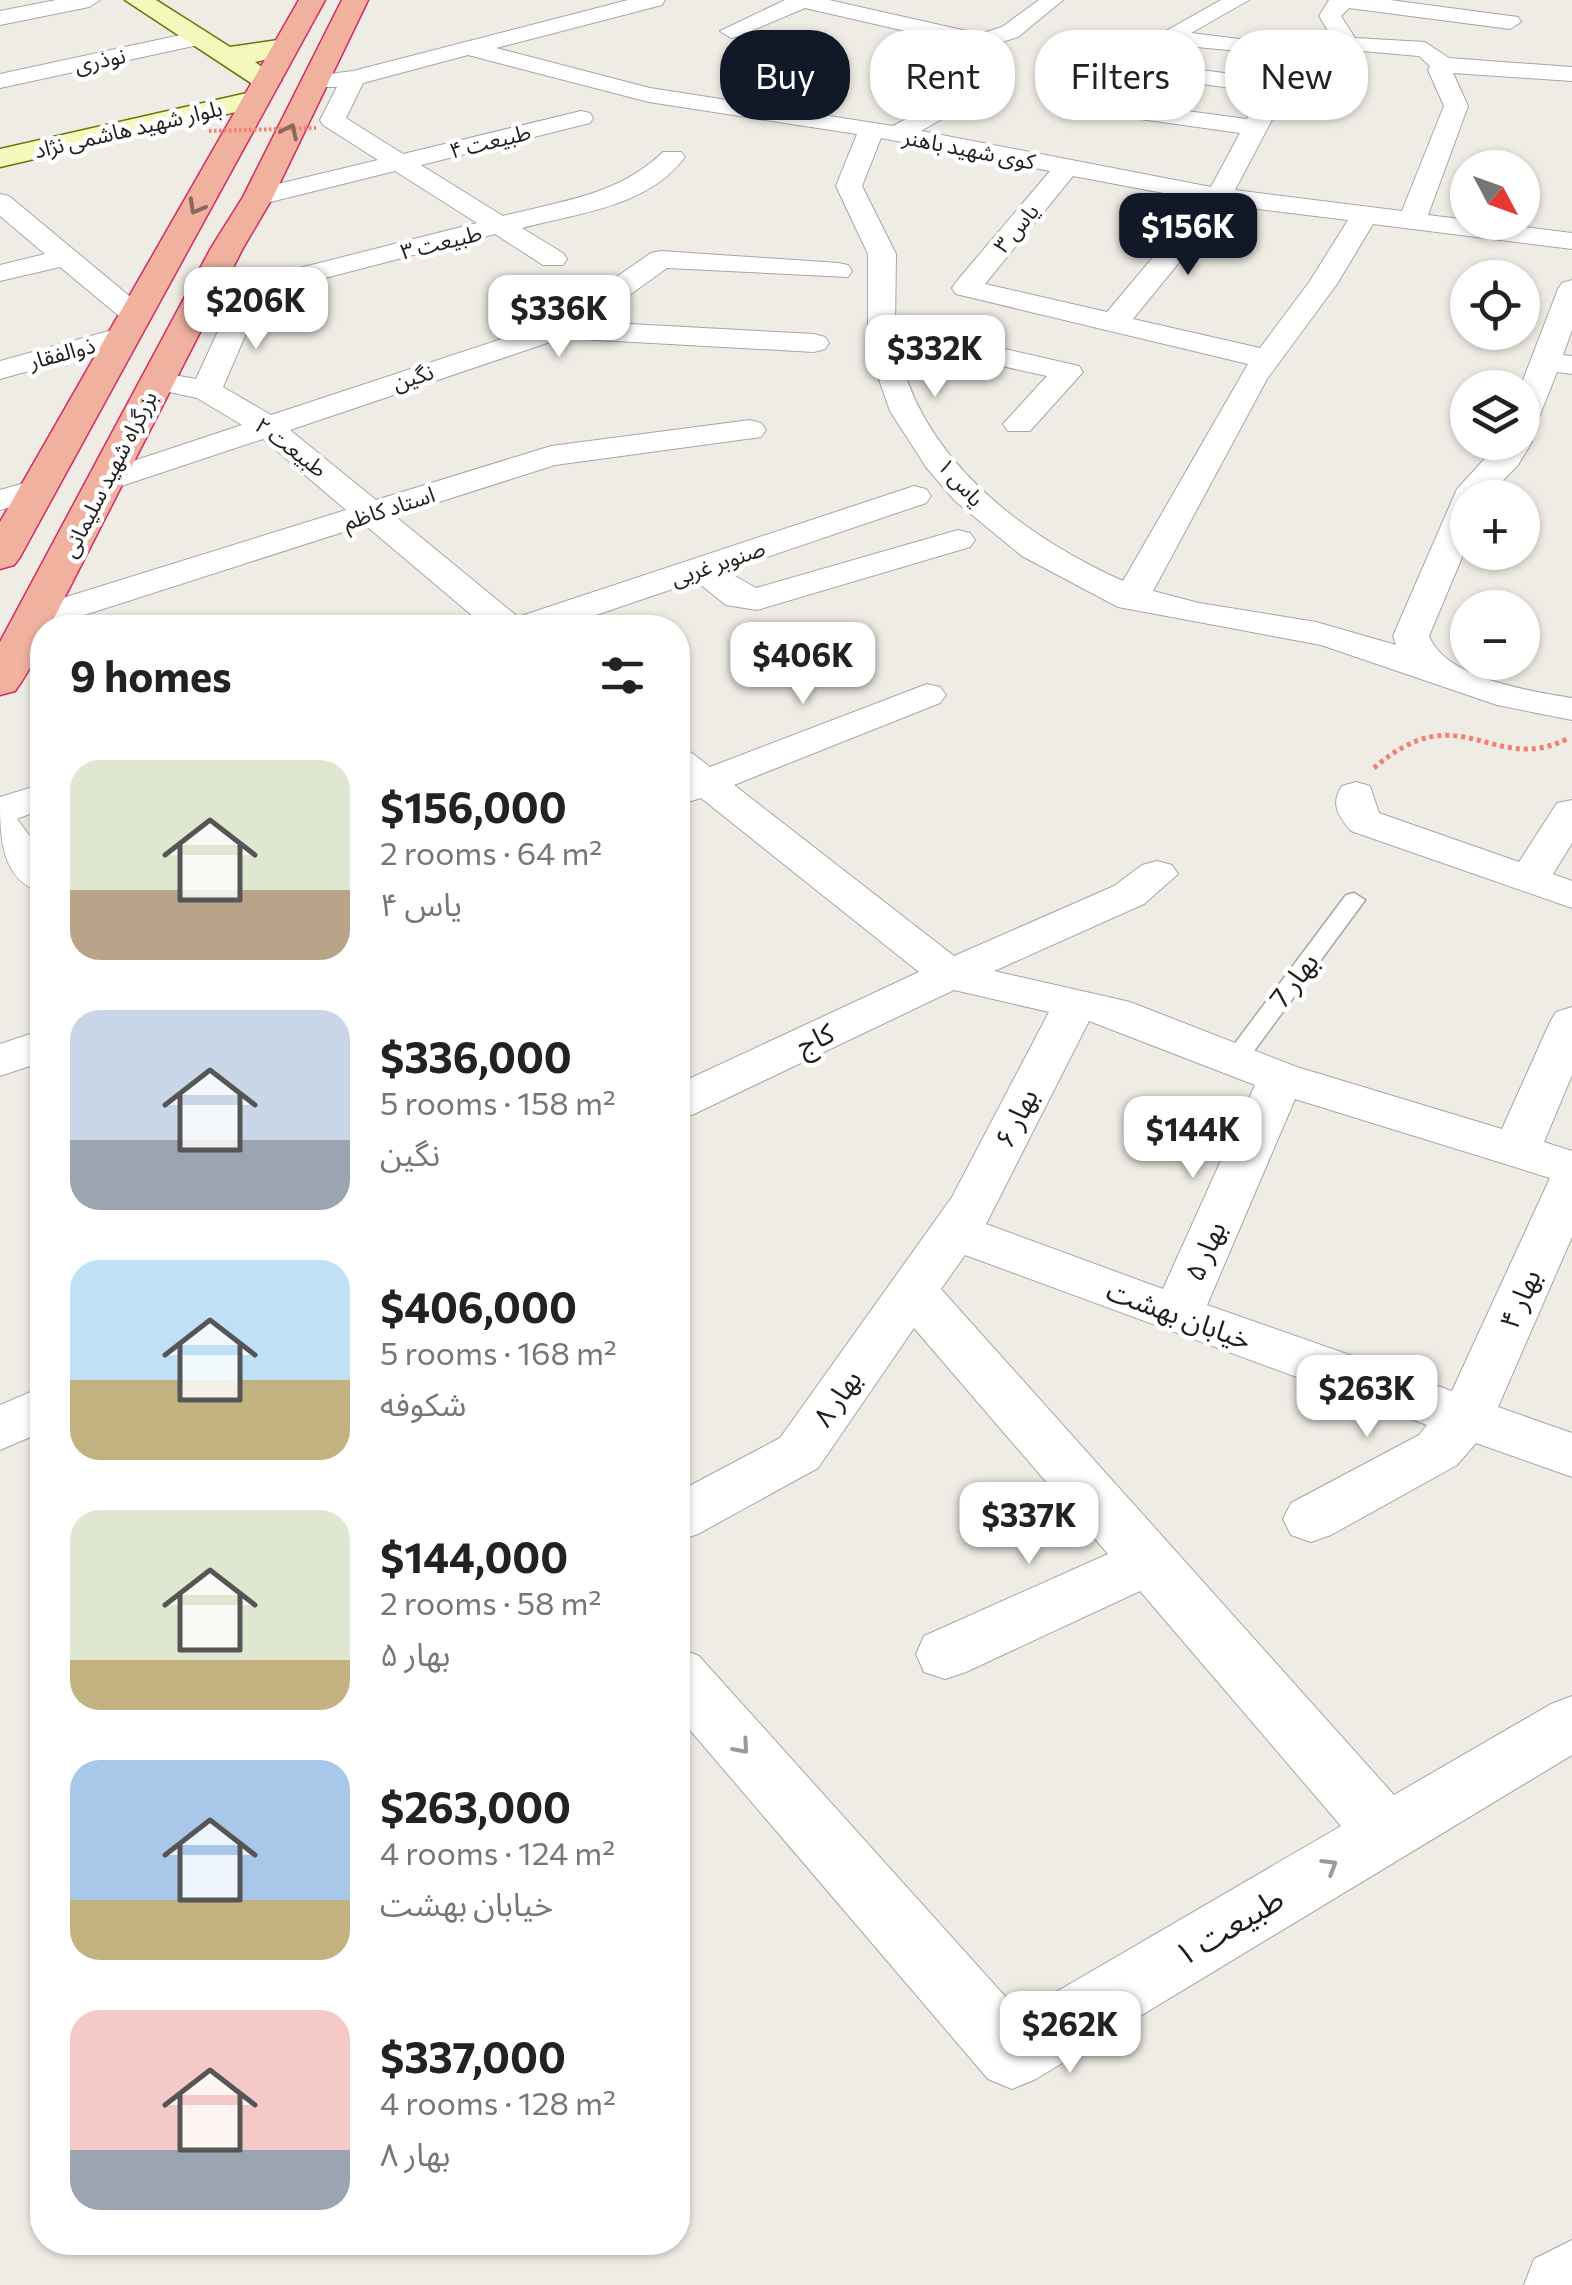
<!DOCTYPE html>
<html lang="en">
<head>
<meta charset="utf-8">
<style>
  body { margin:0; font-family:Commissioner,"Noto Sans Arabic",sans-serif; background:#f2f2f2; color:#222; height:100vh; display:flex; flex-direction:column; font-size:38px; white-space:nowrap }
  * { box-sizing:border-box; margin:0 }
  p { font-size:32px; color:#767676 }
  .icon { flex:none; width:55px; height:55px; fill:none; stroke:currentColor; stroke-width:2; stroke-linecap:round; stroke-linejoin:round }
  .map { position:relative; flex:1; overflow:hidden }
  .drawer { position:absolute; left:30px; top:615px; width:660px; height:1640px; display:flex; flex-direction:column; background:#fff; border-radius:40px; box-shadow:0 2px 8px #0004 }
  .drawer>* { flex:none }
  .top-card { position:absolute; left:720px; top:30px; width:700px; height:90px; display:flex; gap:20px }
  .needle { width:65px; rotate:131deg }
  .fabs { position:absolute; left:1450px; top:150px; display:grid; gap:20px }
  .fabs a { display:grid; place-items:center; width:90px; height:90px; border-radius:50%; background:#fff; box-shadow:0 2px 8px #0004; font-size:50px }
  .price { position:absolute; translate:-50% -85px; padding:0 22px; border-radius:20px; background:#fff; color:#222; font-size:32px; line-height:65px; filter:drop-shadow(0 2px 5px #0008) }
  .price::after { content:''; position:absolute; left:50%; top:60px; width:30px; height:22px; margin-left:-15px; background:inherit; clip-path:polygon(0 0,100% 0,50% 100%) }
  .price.on { background:#111827; color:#fff }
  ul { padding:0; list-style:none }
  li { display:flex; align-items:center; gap:30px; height:250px; padding:0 40px }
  li span { display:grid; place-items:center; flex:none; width:280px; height:200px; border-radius:30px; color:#555 }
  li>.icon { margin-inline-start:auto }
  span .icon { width:120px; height:120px; fill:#fffc; stroke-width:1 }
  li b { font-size:42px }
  h2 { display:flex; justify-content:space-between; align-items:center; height:120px; padding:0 40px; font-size:42px }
  .pill { padding:0 35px; border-radius:40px; background:#fff; box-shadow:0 2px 8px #0004; font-size:35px; line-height:90px }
  .pill.on { background:#111827; color:#fff }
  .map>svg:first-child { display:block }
</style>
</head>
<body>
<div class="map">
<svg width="1572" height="2285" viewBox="0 0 1572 2285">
  <rect width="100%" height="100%" fill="#efece5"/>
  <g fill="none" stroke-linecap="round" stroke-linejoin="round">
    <g stroke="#a6a6a6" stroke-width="3">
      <path id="service" d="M1354,893l11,7 -122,166h-16l-4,-6 4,-6 119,-159z"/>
    </g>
    <g stroke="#a6a6a6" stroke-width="2">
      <path id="minor" d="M56,0h44l-11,7 -89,18v-14z
        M628,0h37l-3,5 -166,43 154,40 243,38 93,-49 12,7 -4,5 -73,42 290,56 29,-54 -121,-17 -12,-7 12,-7 128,17 15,-27 -113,-15 -12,-7 12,-7 120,16 17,-23 19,-6 12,7 -21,17 -61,116 167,21 42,-105 -16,-36 2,-4 -11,-10 -80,-7 -20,-33 10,-16h61l128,17 3,5 -11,7 -161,-21 -8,8 14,22 70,4 24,16 123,9v14l-119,-8 15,33 -40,109 144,18v16l-199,-25 -36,60 -70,95 -114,212 46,12 117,19 80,23 -3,-9 64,-147 43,-47h22v-8l5,1 5,7 -14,23 -32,33h-18v45l-39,93c17,43 102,55 143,62v22l-75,-15 -176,-60 -203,-38 -96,-51 -67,-55 -29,-34 -36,-56 -22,-63v-94l-32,-68 21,-52 -208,-32 -181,-47 -105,28 -17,35 57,36 178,-43 9,2 3,5 -3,5 -169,42 82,51c59,-15 116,-21 160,-64h18l4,5c-37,50 -107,56 -163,71l41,25 4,6 -4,6h-20l-48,-31 -232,60 -40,93 48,28 279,-92 101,-70 10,-2 177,12 10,2 4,6 -4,6 -181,-9 -75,54 222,12 11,3 4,6 -4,6 -11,3 -252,-14 -272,92 86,70 175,-54 199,-26 11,3 5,7 -5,7 -206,28 -160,51 123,101 396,-131 12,3 5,7 -5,7 -200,68 30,17 202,-58 12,3 5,7 -5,7 -213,63 -31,-5 -30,-24 -138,47h-71l-122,-103 -318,102 -13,3 -13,-3 -5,-8 5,-8 325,-101 -83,-71 -157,52 -12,-3 -4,-7 4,-7 148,-49 -45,-27 -51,-11 -4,-6 4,-6 11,-3 39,7 35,-76 -32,8 -10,-3 -4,-6 4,-6 288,-73 -82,-52 -137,34 -9,-2 -4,-6 4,-6 129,-31 -55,-35 -3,-5 17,-33h-32l-4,-5 4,-5 48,-6zM881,138l169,33 -94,111 -4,6 4,6 292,70 -125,217c-100,-45 -205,-123 -226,-238l150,33 -44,48 5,7h22l53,-59 -4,-6 -184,-42 1,-70 -34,-68zM1073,176l128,24 -94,112 -122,-28zM1226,205l122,15 -38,61 -50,67 -127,-29z
        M785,0h44l151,34 22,-7 37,-27h24l-45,37 -32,10 -74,36 -8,-2 -4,-5 4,-5 54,-28 -153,-35 -66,28 -8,2 -11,-7z
        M1221,0h28l-58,33 81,10 12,7 -4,5 -114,-11 -11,-7z
        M199,31l11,7 -3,5 -207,45v-14z
        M0,194l9,2 136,113 5,6 -5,6h-20l-65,-54 -60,14v-16l45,-11 -45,-38z
        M1572,280v50l-9,25 9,1v18l-15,-2 -19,48 -5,7 -11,2 -2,-41 38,-99 4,-6z
        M123,327l10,3 5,6 -5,6 -133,37v-18z
        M38,479l12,3 4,7 -4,7 -50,14v-20z
        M927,684l13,3 6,8 -6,8 -206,82 220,171 160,-70 28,-21 15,-4 15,4 6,9 -34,30 -150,67 136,31 167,65 205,62 48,-107 6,-10 16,-5v68l-28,67 28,9v86l-74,170 74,26v44l-96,-34 -19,22 -126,70 -20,7 -20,-7 -8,-16 8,-16 128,-68 8,-10 -462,-170 -24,34 453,506 157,-91 21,-8v59l-536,324 -24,10 -24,-10 -310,-363v-68l21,8 321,357 321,-187 -201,-235 -174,81 -21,7 -21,-7 -8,-18 8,-18 184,-82 -194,-226 -96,140 -120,66 -20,7v-49l102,-54 172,-241 97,-185 -95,-22 -260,124 -16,5v-35l241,-112 -218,-174 -23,7v-56l14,4 18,14zM1089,1021l166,64 -92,204 -177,-65zM1295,1099l255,79 -98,213 -245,-86z
        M1356,782l14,4 9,27 140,49 38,-59 15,-3v43l-19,31 19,7v27l-221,-77c-13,-15 -21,-28 -9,-45z
        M42,784v25l-25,10 25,33v40c-42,-11 -42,-58 -42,-95z
        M42,1030v32l-42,14v-32z
        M42,1387v45l-42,18v-45z
        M1572,2240v45h-48l10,-26z"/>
    </g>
    <g stroke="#677408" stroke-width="3">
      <path id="secondary" d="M125,0h31l74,47 55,-8 13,8 -4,6 -39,9 26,19 -14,8 -10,-2z
        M256,91l10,2 4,6 -4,6 -266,62v-18z"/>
    </g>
    <g stroke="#d72963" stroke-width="3">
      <path id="trunk" d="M299,0h26l-305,557 -6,8 -14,4v-47z
        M342,0h26l-95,197 -30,51 -194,380h-7c0,22 -14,45 -27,63l-15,4v-53l211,-394 32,-51z"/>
    </g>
    <path stroke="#f67e6f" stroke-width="5" stroke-dasharray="4 4" stroke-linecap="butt" d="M1374,768c86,-75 118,8 193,-29"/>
    <use href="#service" fill="#fff" fill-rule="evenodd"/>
    <use href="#minor" fill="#fff" fill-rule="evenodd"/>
    <use href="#secondary" fill="#f4f8bb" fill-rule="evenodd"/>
    <use href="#trunk" fill="#f0b29f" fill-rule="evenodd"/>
    <path stroke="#f67e6f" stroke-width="4" stroke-dasharray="2.5 2.5" stroke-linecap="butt" d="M209,131l107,-3"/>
  </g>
  <defs><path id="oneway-chevron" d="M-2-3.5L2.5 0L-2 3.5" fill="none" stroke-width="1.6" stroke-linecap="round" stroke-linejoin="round" transform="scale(2.5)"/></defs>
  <g stroke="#88685f">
    <use href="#oneway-chevron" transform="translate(290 131) rotate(-65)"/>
    <use href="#oneway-chevron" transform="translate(196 207) rotate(119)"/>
  </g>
  <g stroke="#9a9a9a">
    <use href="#oneway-chevron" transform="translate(742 1747) rotate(49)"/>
    <use href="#oneway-chevron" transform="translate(1330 1866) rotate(-31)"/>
  </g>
  <g text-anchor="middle" stroke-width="9" stroke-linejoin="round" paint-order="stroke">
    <g font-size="22" fill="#1f1f1f" stroke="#fff">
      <text transform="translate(100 60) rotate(-12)" y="8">نوذری</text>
      <text transform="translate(128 129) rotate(-13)" y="8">بلوار شهید هاشمی نژاد</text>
      <text transform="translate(490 141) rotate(-14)" y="8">طبیعت ۴</text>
      <text transform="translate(969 149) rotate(11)" y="8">کوی شهید باهنر</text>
      <text transform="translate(1016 228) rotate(-50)" y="8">یاس ۳</text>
      <text transform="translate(441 242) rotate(-14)" y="8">طبیعت ٣</text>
      <text transform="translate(62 353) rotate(-15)" y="8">ذوالفقار</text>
      <text transform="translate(413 377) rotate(-18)" y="8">نگین</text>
      <text transform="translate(291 447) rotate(37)" y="8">طبیعت ۲</text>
      <text transform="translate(109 474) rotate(-63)" y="8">بزرگراه شهید سلیمانی</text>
      <text transform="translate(961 482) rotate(48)" y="8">یاس ۱</text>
      <text transform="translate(389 508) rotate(-18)" y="8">استاد کاظم</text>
      <text transform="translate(718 563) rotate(-19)" y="8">صنوبر غربی</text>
    </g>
    <g font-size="28" fill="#1f1f1f" stroke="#fff">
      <text transform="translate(1294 980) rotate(-53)" y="10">بهار 7</text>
      <text transform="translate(815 1039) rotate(-25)" y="10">کاج</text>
      <text transform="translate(1016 1118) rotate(-63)" y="10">بهار ۶</text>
      <text transform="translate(1205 1251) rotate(-66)" y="10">بهار ۵</text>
      <text transform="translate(1520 1299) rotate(-66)" y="10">بهار ۴</text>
      <text transform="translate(1179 1315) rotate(20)" y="10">خیابان بهشت</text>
      <text transform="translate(837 1398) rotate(-55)" y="10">بهار ۸</text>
    </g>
    <g font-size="32" fill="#1f1f1f" stroke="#fff">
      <text transform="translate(1229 1927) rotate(-31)" y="11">طبیعت ۱</text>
    </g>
  </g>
</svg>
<div class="fabs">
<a><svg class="needle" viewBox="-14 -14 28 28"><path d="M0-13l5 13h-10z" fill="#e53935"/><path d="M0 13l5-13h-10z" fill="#767676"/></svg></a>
<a><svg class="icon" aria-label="locate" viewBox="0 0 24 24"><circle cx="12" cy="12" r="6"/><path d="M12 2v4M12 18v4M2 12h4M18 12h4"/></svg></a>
<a><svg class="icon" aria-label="layers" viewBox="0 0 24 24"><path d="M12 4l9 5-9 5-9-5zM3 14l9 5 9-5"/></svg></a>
<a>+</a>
<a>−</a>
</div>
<b class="price on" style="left:1188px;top:278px">$156K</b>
<b class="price" style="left:256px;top:352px">$206K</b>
<b class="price" style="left:559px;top:360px">$336K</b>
<b class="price" style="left:935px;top:400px">$332K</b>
<b class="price" style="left:803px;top:707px">$406K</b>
<b class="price" style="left:1193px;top:1181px">$144K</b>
<b class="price" style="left:1367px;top:1440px">$263K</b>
<b class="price" style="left:1029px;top:1567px">$337K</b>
<b class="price" style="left:1070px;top:2076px">$262K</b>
<div class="top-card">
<a class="pill on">Buy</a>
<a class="pill">Rent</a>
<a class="pill">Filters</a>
<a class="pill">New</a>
</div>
<section class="drawer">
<h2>9 homes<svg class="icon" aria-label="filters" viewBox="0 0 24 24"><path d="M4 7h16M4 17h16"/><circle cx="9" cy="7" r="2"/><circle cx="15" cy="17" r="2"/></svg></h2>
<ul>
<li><span style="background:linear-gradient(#dfe7d0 65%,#b9a48a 0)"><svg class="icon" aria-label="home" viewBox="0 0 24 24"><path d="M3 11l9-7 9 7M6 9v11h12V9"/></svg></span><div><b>$156,000</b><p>2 rooms · 64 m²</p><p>یاس ۴</p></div></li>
<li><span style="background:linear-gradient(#c9d6e8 65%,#9aa5b1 0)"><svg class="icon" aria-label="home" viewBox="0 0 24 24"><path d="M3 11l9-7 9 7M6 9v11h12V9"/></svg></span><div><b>$336,000</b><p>5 rooms · 158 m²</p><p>نگین</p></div></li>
<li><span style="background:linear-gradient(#bfe0f5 60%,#c2b280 0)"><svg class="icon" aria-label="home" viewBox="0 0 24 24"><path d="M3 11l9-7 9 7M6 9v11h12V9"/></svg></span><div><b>$406,000</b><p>5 rooms · 168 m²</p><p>شکوفه</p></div></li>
<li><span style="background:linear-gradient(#dfe7d0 75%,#c2b280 0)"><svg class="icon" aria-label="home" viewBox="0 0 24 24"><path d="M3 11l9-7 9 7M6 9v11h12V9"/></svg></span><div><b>$144,000</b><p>2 rooms · 58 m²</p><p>بهار ۵</p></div></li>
<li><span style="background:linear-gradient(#a9c7e8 70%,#c2b280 0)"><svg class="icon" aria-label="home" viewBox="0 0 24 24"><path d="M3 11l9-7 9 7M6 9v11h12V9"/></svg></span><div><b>$263,000</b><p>4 rooms · 124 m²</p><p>خیابان بهشت</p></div></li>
<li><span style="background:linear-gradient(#f6c9c9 70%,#9aa5b1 0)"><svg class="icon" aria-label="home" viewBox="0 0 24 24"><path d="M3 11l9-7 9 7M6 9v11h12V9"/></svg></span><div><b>$337,000</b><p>4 rooms · 128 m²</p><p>بهار ۸</p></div></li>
</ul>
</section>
</div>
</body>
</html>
